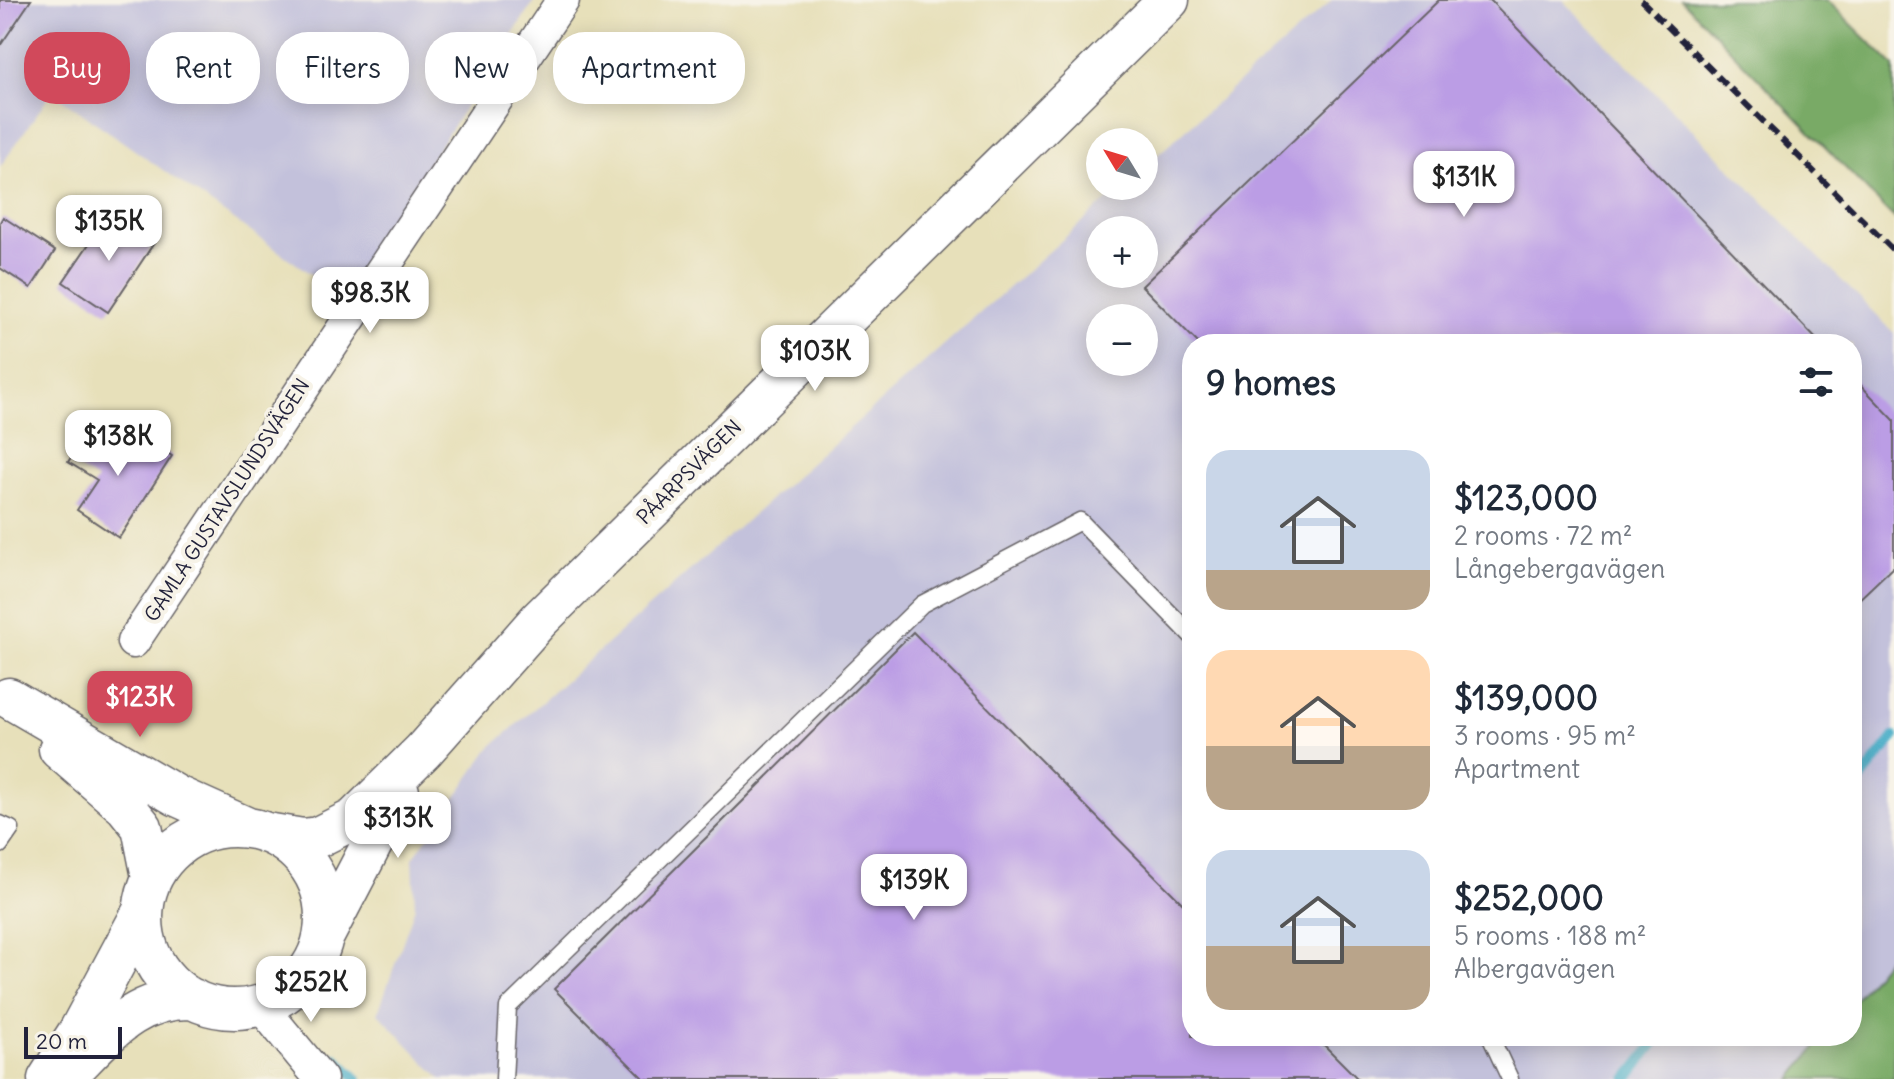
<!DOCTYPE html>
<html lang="en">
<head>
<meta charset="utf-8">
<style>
  body { margin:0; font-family:Delius,sans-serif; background:#f2f2f3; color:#1f2937; height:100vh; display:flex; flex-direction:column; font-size:30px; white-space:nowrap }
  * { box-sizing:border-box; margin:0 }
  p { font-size:26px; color:#747a83 }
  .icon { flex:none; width:44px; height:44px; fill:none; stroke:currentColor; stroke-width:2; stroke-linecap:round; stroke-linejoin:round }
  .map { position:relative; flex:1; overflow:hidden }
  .drawer { position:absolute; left:1182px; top:334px; width:680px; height:712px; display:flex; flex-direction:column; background:#fff; border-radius:32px; box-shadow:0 4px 20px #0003 }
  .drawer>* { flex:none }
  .hud { position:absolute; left:24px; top:32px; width:760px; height:72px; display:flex; gap:16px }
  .needle { width:52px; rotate:308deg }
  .fabs { position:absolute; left:1086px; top:128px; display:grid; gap:16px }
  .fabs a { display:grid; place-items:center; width:72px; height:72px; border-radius:50%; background:#fff; box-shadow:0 4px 20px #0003; font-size:40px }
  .scale { position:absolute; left:24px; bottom:20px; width:98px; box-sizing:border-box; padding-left:8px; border:4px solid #22223b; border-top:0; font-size:22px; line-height:28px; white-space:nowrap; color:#22223b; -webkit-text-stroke:6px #f7f3e8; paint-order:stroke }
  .price { position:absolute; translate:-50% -68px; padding:0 18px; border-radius:16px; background:#fff; color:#222; font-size:26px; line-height:52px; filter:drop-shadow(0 2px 4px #0008) }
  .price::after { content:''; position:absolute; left:50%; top:48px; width:24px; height:18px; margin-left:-12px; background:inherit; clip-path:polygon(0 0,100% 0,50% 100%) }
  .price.current { background:#d1495b; color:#fff }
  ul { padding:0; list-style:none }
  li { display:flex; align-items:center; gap:24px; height:200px; padding:0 24px }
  li span { display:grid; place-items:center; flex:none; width:224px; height:160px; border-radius:24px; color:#555 }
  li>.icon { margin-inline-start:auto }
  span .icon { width:96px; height:96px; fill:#fffc; stroke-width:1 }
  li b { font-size:34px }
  h2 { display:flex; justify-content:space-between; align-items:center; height:96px; padding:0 24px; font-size:34px }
  .pill { padding:0 28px; border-radius:32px; background:#fff; box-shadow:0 4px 20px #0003; font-size:28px; line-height:72px }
  .pill.current { background:#d1495b; color:#fff }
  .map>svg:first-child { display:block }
</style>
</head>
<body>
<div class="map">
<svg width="1894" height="1079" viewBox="0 0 1894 1079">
  <rect width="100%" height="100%" fill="#f7f3e8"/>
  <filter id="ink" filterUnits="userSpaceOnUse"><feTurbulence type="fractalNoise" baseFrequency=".0125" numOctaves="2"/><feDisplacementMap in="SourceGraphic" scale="16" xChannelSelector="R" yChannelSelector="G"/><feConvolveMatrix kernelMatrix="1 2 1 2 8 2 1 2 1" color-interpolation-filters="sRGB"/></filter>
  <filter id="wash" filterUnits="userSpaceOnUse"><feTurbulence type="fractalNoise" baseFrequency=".006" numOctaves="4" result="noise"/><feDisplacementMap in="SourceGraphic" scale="32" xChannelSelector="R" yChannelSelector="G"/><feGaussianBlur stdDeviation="1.8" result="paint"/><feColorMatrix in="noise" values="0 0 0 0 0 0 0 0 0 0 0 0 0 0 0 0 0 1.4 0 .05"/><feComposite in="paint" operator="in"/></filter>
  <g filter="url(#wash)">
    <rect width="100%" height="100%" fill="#e7e0ba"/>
    <path fill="#c3c1db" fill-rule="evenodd" d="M0,0h535l-193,296 -290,-204 -52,75z
      M1332,0h231l331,333v618l-42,52v-659h-660v692h633l-34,43h-1350l-63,-66 37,-106 -2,-49 77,-110 633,-562h21v-19zM1100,230h44v44h-44zM1100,318h44v44h-44z"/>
    <path fill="#79aa66" stroke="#4e6650" stroke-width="2" d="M1682,0h145l67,66v152z
      M1894,951v128h-103l34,-43h27v-33z"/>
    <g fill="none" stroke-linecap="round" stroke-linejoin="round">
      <path stroke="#49adc8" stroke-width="10" d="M1852,791l42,-54
        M336,1058l21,21
        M1627,1079l33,-43"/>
    </g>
    <g id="blocks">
      <path fill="#bb9de5" d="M0,0h31l-31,46z
        M1439,0h51l331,344h-622l-57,-58z
        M110,213l44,30 -46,69 -45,-30z
        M3,217l52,34 -24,37 -31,-20v-46z
        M1852,376l42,44v146l-42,40z
        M129,428l43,28 -53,82 -42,-28 20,-30 -29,-18 20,-30 27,18z
        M913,632l279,281v123h123l43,43h-714l-90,-90z"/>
    </g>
  </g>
  <g filter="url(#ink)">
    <use href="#blocks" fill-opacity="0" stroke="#676467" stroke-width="2"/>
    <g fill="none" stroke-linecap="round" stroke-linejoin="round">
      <g stroke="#676467" stroke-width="19">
        <path id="service" d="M0,824l11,5 -11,16
          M1490,1036l20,43
          M504,1079l4,-72 414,-403 158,-83 112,115"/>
      </g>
      <g stroke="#676467" stroke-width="35">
        <path id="minor" d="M133,642l430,-642
          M260,1005l61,74"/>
      </g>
      <g stroke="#676467" stroke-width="43">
        <path id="tertiary" d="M9,698l168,98 69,31
          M59,749l66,57 17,21 10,50
          M143 918a91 91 0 1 1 182 0a91 91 0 1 1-182 0Z
          M266,833l37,6 15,-2 36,-18 69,-68 116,-131 630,-620
          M325,934l74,-142
          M71,1071c38,-38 65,-74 122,-72
          M48,1079l31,-48 64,-120"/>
      </g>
      <use href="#service" stroke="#fff" stroke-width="16"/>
      <use href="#minor" stroke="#fff" stroke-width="32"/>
      <use href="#tertiary" stroke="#fff" stroke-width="40"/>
      <path stroke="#22223b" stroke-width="6" stroke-dasharray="12 6" stroke-linecap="butt" d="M1641,0l253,251"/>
    </g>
  </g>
  <g text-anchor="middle" stroke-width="8" stroke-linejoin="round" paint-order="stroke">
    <g font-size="20" fill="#22223b" stroke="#f7f3e8">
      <text transform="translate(689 472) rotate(-45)" y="7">PÅARPSVÄGEN</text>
      <text transform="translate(227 500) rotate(-57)" y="7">GAMLA GUSTAVSLUNDSVÄGEN</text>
    </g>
  </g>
</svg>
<div class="fabs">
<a><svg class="needle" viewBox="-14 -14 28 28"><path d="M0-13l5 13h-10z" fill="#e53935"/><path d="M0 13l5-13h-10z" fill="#747a83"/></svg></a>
<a>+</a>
<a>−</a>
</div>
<div class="scale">20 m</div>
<b class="price" style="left:1464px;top:219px">$131K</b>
<b class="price" style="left:109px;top:263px">$135K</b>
<b class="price" style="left:370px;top:335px">$98.3K</b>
<b class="price" style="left:815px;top:393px">$103K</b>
<b class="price" style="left:118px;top:478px">$138K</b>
<b class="price current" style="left:140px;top:739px">$123K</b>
<b class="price" style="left:398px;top:860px">$313K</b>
<b class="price" style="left:914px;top:922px">$139K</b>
<b class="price" style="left:311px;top:1024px">$252K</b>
<div class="hud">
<a class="pill current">Buy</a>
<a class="pill">Rent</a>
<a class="pill">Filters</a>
<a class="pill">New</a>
<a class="pill">Apartment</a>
</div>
<section class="drawer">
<h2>9 homes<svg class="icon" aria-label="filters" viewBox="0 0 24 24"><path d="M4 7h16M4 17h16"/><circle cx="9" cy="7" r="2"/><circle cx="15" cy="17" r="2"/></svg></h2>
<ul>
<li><span style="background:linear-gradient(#c9d6e8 75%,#b9a48a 0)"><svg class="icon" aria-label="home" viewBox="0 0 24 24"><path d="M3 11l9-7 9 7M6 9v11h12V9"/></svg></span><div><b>$123,000</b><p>2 rooms · 72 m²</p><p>Långebergavägen</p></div></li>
<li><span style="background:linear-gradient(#ffd9b3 60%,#b9a48a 0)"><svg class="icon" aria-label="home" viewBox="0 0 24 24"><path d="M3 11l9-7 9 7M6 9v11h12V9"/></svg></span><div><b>$139,000</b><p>3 rooms · 95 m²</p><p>Apartment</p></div></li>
<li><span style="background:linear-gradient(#c9d6e8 60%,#b9a48a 0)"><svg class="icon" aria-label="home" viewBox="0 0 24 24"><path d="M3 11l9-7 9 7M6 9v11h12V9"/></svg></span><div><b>$252,000</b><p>5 rooms · 188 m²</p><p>Albergavägen</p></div></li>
</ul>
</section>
</div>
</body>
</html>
